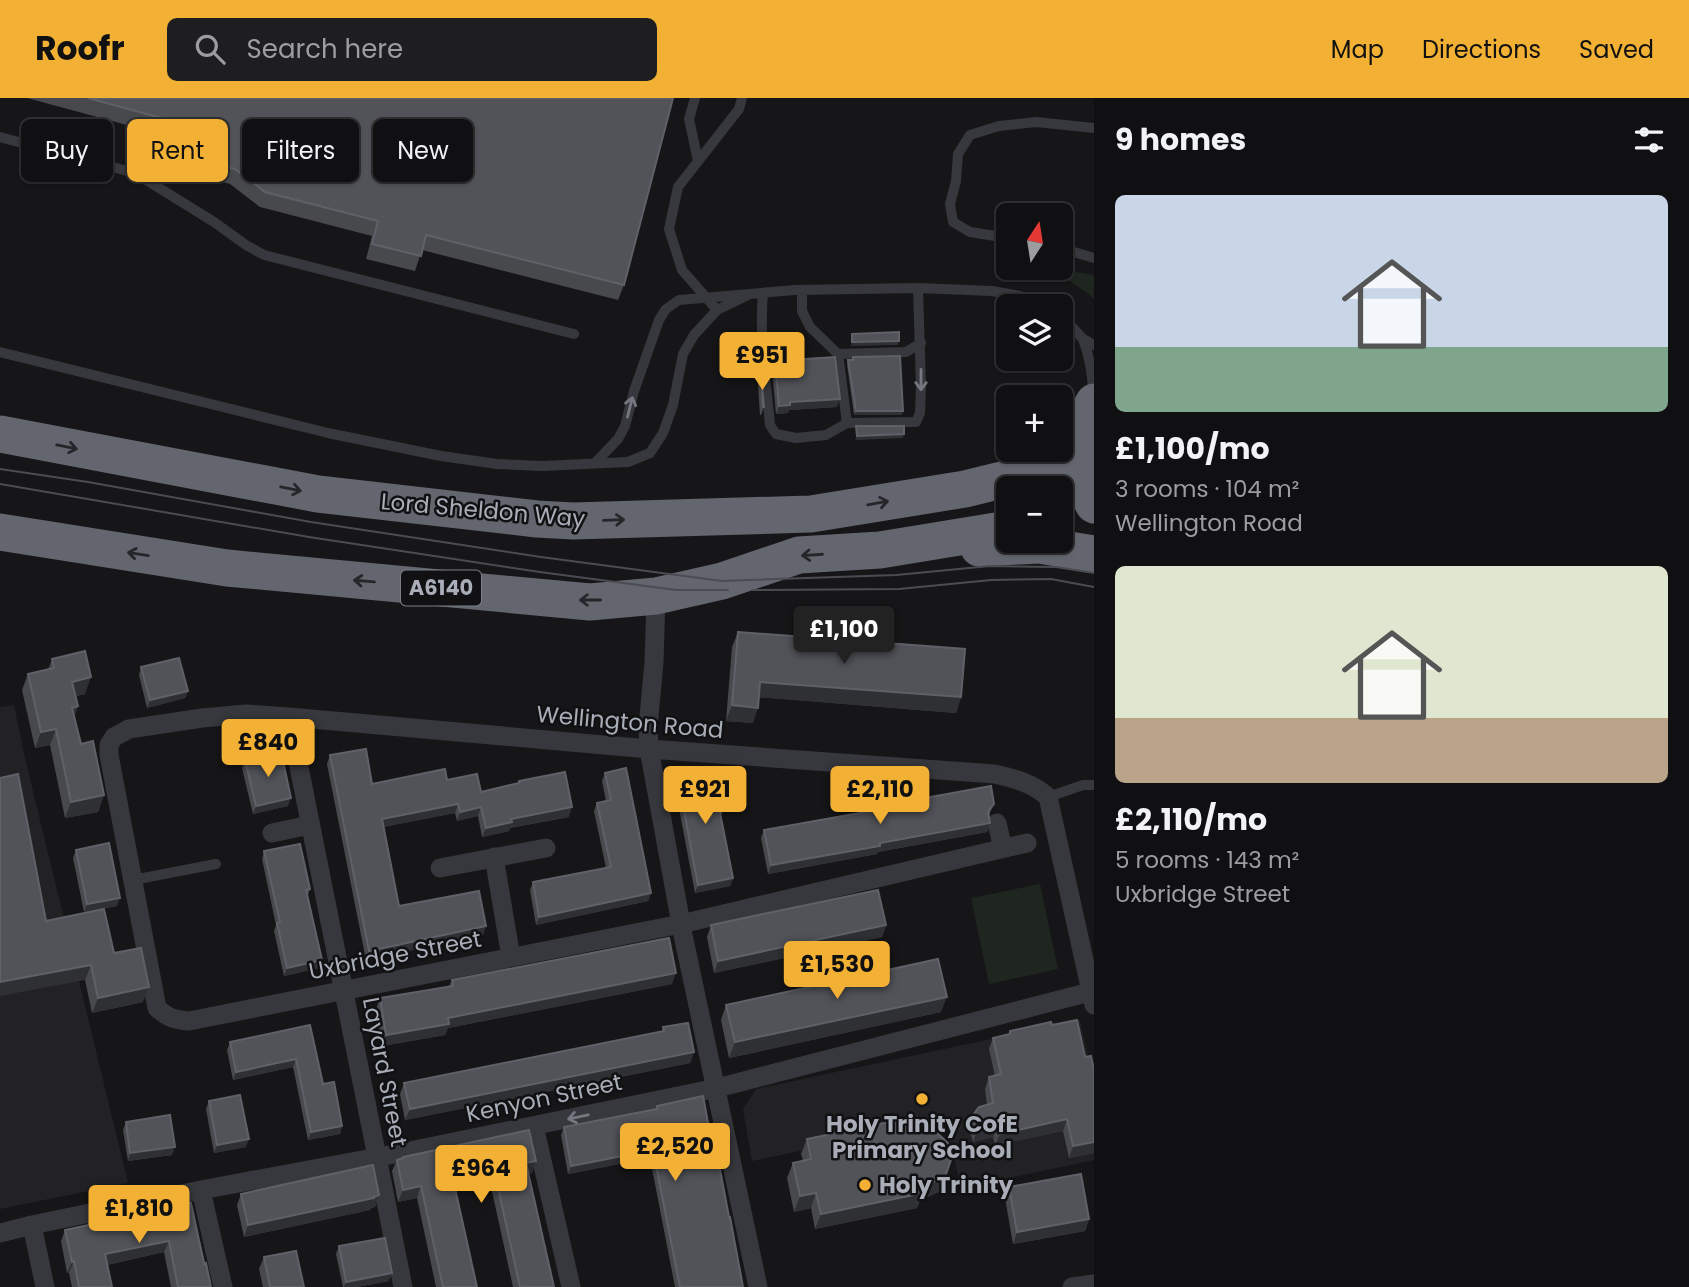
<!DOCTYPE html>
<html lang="en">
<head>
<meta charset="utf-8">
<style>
  body { margin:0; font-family:Poppins,sans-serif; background:#1e1e20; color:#f1f3f6; height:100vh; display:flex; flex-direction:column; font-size:26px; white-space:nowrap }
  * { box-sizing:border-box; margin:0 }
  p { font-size:23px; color:#9c9d9f }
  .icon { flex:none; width:38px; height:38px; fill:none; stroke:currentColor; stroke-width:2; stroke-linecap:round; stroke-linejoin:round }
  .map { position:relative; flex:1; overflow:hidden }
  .panel { display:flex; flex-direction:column; background:#101012; width:595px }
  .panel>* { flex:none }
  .banner { position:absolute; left:21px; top:21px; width:665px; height:63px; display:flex; gap:14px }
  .needle { width:46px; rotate:12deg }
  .fabs { position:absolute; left:996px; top:105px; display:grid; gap:14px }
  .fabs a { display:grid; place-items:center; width:77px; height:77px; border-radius:10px; background:#101012; box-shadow:0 2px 5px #0004,0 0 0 2px #303032; font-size:35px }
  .price { position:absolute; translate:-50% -60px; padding:0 16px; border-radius:7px; background:#f2b134; color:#111; font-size:23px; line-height:46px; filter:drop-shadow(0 2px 4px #0008) }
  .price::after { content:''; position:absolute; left:50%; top:42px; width:21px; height:16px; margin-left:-10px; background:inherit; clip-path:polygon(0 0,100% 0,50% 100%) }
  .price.selected { background:#222; color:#fff }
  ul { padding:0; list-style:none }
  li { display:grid; align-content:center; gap:14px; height:371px; padding:0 21px }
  li span { display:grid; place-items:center; height:217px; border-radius:10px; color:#555 }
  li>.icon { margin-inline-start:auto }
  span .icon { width:126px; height:126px; fill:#fffc; stroke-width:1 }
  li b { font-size:30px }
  h2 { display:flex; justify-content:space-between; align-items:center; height:84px; padding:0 21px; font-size:30px }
  .pill { padding:0 24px; border-radius:10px; background:#101012; box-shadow:0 2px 5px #0004,0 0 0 2px #303032; font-size:24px; line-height:63px }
  .pill.selected { background:#f2b134; color:#111 }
  header { display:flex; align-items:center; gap:42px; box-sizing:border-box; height:98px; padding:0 35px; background:#f2b134; color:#111 }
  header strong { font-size:33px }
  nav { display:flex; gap:38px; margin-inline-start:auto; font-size:24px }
  .search { width:490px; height:63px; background:#1e1e20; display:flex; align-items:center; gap:18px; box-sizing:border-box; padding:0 24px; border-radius:10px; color:#9c9d9f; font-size:26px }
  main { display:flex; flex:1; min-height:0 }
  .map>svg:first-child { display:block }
</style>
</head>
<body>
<header>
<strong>Roofr</strong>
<div class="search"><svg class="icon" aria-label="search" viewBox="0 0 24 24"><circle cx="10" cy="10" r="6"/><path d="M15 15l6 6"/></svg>Search here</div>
<nav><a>Map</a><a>Directions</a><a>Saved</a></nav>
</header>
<main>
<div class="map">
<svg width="1094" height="1189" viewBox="0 0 1094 1189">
  <rect width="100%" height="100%" fill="#161618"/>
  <path fill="#222225" d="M14,607l10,49 104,429 -128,26v-502z
    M1080,922l14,64v76l-133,28 -16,-68 -193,41 -9,-52 13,-20z"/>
  <path fill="#1e261f" d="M1052,170l42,7v24l-3,-3z
    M1040,786l18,85 -69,15 -18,-86z"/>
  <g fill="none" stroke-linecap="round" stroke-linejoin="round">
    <path stroke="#37383d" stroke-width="10" d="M695,0l-6,21 9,42
      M0,39l135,36 79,49 32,23 18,10 310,79
      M1008,140l-38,-6 -17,-10 -3,-18 6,-23 2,-27 12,-19 29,-9 37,-4 58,6
      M1060,150l34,10
      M802,193v20l8,16 28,27 68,-2 15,-9
      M763,195c-4,44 3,88 7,132l6,9 20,4 30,-3 21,-12
      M717,212l-35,-40 -13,-41 9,-42 61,-78 3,-11
      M1060,216l23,25 11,6
      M1083,241c7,19 10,36 10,56
      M0,254l328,81 113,23 56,8 45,2 86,-4 22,-9 13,-20 10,-28 10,-51 11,-19 23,-25 33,-16
      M838,256l9,69 69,-1 4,-9 1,-26 -3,-99
      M595,365l23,-24 7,-13 9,-35 25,-71 7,-11 13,-9 116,-10 123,-2 74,3 28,5 28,10
      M1048,699l35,-12h11
      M133,782l83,-16"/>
    <path stroke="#37383d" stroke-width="19" d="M656,498l-2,66 -6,65 1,22 34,186 75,352
      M289,619l114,570
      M997,725l6,25
      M272,735l38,-8
      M1027,745l-346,81 -492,97c-14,-1 -21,-3 -32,-13l-48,-253v-10l5,-8 15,-8 73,-11 44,-4 43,3 360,32 346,25c21,5 37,9 53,23l46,208
      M494,759l17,100
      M440,770l106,-20
      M534,1028l37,161
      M201,1092l22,97
      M32,1127l13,62
      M0,1135l32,-8 169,-35 199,-37 317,-65 377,-97
      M1072,1189l22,-3"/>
    <path stroke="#63666e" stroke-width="37" d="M1094,304c-21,34 -21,68 0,103
      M0,336l318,60 219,25 36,2 238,-7 154,-25 53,-13 18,-7 15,-9 15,-12 13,-14
      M0,434l227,36 363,34 66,-6 66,-15 77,-26 81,-5 128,-21
      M979,450l60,-3 55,9"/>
    <path stroke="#4a4c52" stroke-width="2" d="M0,371l88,13 223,40 230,35 181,24 174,-6 94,-9 66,1 38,6
      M0,386l309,53 231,35 136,18h52
      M752,492l147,-1 92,-9 60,-1 43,8"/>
  </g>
  <path fill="#47494d" d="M27,0h646l-49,187 -6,15 -196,-50 -7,21 -49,-12 6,-23 -112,-29 -30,-23 -52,-14 8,-29z
    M853,259l49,58h-48l-7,-51 1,-4h4z
    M775,263l62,46 -48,3 -1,3 -12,1 -4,-45z
    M760,264l4,45 -3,8h-1l-3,-45z
    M738,534l223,65 -5,16 -197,-16 -6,26 -27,-2 6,-74z
    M52,561l33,35 -9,2 2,10 -4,11 7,27 23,51 -6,17 -33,6 -15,-73 -15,3 -13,-58 6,-16 20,-4z
    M141,569l47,24 -3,7 -38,10 -8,-33z
    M330,657l42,29 75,-4 34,12 37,-8 1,-3 50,36 -59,11 -1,3 -27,6 -4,-21 -21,5 -2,-8 -72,14 16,79 84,29 -117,25 -39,-196z
    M245,662l43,46 -35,8 -11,-46z
    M605,675l46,120 -3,8 -112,24 -6,-35 3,-8 73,-14 -12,-57 3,-8 9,-2 -4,-20z
    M677,676l44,39 -1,3 13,62 -3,8 -35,7 -21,-111z
    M994,706l-5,11 1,8 -3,9 -109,20 -1,2 -109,20 -7,-36 3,-8 122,-22 1,-3z
    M76,752l41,56 -33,6 -11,-54z
    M264,753l46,38 -2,6 11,73 -35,8 -10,-45 2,-6 -14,-66z
    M46,823l68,32 29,49 -51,11 -7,-33z
    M711,827h175l-4,12 -168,36 -7,-36z
    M452,882l220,4 -224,44 -3,7 -63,11 -6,-37 4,-11 69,-12z
    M726,907l215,7 -212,46 -8,-38z
    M310,927l13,59 19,42 -2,8 -32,6 -15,-73 -60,13 -6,-30 3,-8z
    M663,929l31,25 -4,11 -285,57 -5,-26 4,-11 258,-52z
    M1010,933l84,122 -25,5 -6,-27 -68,14 -2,-8 -20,5 -4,-15 4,-12 14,-10 -2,-16 4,-12 6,-1 -6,-27 4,-11 15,-3z
    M209,1003l37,46 -32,6 -8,-44z
    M657,1008l58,54 28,127h-68l-25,-129 -82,16 -7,-39 3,-8 91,-17z
    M126,1024l46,33 -44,6 -5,-31z
    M911,1029l28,65 -19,8 -3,8 -102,21 -4,-21 -17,4 -7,-34 6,-15 10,-3 -2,-6 6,-15z
    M403,1059l129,16 -4,1 26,113h-41l-23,-105 -35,8 22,97h-41l-19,-89 -19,4 -6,-31 5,-11 5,-1z
    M1009,1089l80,32 -4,12 -72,13 -8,-46z
    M241,1096l138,1 -4,12 -4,1 -1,2 -126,27 -7,-32z
    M191,1105l20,84h-40l-7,-35 -57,13 5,22h-40l-3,-14h-2l-6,-32 4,-11z
    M339,1148l50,35 -32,6h-14l-7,-33z
    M264,1159l40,30h-41l-4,-18z"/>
  <path fill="#2f3033" d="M899,243l-1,4 -47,1 1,-4z
    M840,301l-3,8 -48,3 -1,3 -12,1 3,-8 11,-4z
    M856,313h47l-1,4h-48z
    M904,336l-1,4 -48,2 2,-4z
    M91,579l-6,17 -18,4 5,-16z
    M760,584l201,15 -5,16 -201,-16z
    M188,593l-3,7 -38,10 3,-8z
    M732,607l26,3 -5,15 -27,-2z
    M78,608l-6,16v-14z
    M56,631l-6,16 -15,3 6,-16z
    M104,697l-6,17 -33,6 6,-16z
    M291,700l-3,8 -35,8 3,-8z
    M458,706l-3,9 -77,15 4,-9z
    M481,709l-3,9 -21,5 3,-9z
    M572,709l-3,10 -59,11 -1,3 -27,6 4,-9 25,-9z
    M990,725l-3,9 -109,20 -1,2 -109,20 3,-9 109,-22z
    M733,780l-3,8 -35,7 3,-8z
    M651,795l-3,8 -112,24 3,-8z
    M120,800l-3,8 -33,6 3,-8z
    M886,827l-4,12 -168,36 4,-12z
    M486,828l-3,9 -117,25 3,-9z
    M322,862l-3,8 -35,8 3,-8z
    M91,867l-6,15 -85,16v-14z
    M676,875l-4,11 -224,44 -3,7 -63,11 4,-11 62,-17z
    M149,889l-6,15 -51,11 6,-15z
    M947,899l-6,15 -212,46 6,-16z
    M694,954l-4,11 -285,57 5,-11z
    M296,961l-3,8 -60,13 3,-8z
    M1067,1021l-4,12 -68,14 5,-11z
    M998,1027l-5,12 -20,5 4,-12z
    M342,1028l-2,8 -32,6 3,-8z
    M249,1041l-3,8 -32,6 3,-8z
    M1094,1044v11l-25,5 4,-12z
    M175,1049l-3,8 -44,6 2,-8z
    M653,1052l-3,8 -82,16 3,-8z
    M536,1063l-4,12 -10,2 4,-12z
    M494,1072l-4,12 -41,9 4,-12z
    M945,1079l-6,15 -19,8 -3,8 -102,21 6,-15 100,-27z
    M421,1088l-4,12 -19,4 5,-12z
    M816,1095l-5,15 -17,4 6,-16z
    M379,1097l-4,12 -4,1 -1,2 -126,27 4,-12z
    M1089,1121l-4,12 -72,13 4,-12z
    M169,1143l-5,11 -63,14 4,-12z
    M74,1163l-5,12h-2l5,-11z
    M392,1175l-3,8 -32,6h-13l2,-5z"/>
  <path fill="#525359" stroke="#5f6168" stroke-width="2" d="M88,0h585l-49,187 -198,-50 -5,21 -49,-12 6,-23 -113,-29 -30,-23 -51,-14 7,-29z
    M899,234v9l-47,1v-8z
    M900,258l3,55h-47l-8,-51h5v-3z
    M835,259l5,42 -50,3v3l-11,1 -4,-45z
    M760,264l4,45h-1z
    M856,328h48v8l-47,2z
    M738,534l227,17 -4,48 -201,-15 -2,26 -26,-3z
    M85,553l6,26 -19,5 6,24 -6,2 9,36 12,-3 11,54 -33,7 -15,-73 -15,3 -13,-58 26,-6 -2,-9z
    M179,560l9,33 -38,9 -9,-33z
    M366,651l6,35 73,-15 2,11 30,-6 4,18 38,-9v-2l46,-9 7,35 -61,12 1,3 -26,6 -5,-21 -21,5 -2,-8 -76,15 17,87 80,-15 7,35 -117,25 -39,-196z
    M281,654l10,46 -35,8 -11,-46z
    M712,669l9,46h-1l13,65 -35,7 -21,-111z
    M626,670l25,125 -112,24 -6,-35 78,-15 -14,-64 14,-3 -6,-27z
    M18,676l28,147 58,-12 10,44 27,-5 8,39 -51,11 -7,-33 -91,17v-204z
    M991,688l3,18 -6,7 2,12 -110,20v3l-109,19 -7,-35 124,-22 -1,-3z
    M109,745l11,55 -33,6 -11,-54z
    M300,746l10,45 -4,1 16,70 -35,8 -10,-45 3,-1 -16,-71z
    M878,792l8,35 -168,36 -7,-36z
    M669,840l7,35 -228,45 1,6 -63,11 -6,-37 73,-12 -1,-6z
    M938,861l9,38 -212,45 -9,-37z
    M1077,922l8,37 6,-1 3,14v72l-21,4 -6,-27 -67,15 -2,-9 -21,5 -4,-15 6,-8 14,-4 -4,-26 12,-3 -8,-36 17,-4v-3l41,-9 1,3z
    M688,925l6,29 -284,57 -6,-26 260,-52 -1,-4z
    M310,927l13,59 11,-2 8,44 -31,6 -15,-73 -60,13 -6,-30z
    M240,997l9,44 -32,6 -8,-44z
    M703,998l12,64 3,-1 11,58h1l13,70h-63l-27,-137 -82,16 -7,-39 93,-18v-3z
    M170,1017l5,32 -45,6 -4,-31z
    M909,1020l2,9 24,4 13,12 3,17 -6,17 -24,10 2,6 -102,21 -5,-21 -16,3 -7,-33 18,-4 -4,-20z
    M529,1032l7,31 -10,2 28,124h-34l-26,-117 -41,9 24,108h-34l-22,-101 -18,4 -6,-30 6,-2v-1z
    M373,1067l6,30 -5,2v1l-126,27 -7,-31z
    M1081,1076l8,45 -72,13 -8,-45z
    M191,1105l13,61 2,-1 5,24h-33l-9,-46 -64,13 7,33h-33l-5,-26 -2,1 -7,-32z
    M385,1140l7,35 -46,9 -7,-36z
    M296,1153l8,36h-34l-6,-30z"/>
  <defs><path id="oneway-shaft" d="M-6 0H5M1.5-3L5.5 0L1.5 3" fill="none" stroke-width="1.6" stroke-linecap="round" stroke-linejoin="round" transform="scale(1.75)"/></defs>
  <g stroke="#757881">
    <use href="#oneway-shaft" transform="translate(921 282) rotate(90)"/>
    <use href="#oneway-shaft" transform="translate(630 309) rotate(-76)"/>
    <use href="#oneway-shaft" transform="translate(578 1019) rotate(168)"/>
  </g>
  <g stroke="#26262a">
    <use href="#oneway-shaft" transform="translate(67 349) rotate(11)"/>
    <use href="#oneway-shaft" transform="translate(291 391) rotate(11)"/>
    <use href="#oneway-shaft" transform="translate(878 405) rotate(-10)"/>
    <use href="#oneway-shaft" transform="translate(614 422) rotate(-2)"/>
    <use href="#oneway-shaft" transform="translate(138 456) rotate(-171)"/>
    <use href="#oneway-shaft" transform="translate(812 457) rotate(176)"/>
    <use href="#oneway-shaft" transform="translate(364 483) rotate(-175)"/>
    <use href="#oneway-shaft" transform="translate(590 502) rotate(-180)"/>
  </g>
  <g fill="#f2b134" stroke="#111113" stroke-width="2.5">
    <circle cx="922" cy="1001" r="7"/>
    <circle cx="865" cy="1087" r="7"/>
  </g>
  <g text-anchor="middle" stroke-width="5" stroke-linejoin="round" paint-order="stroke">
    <rect fill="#111113" stroke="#7b7e86" stroke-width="2" x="401" y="472.5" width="80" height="35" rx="5"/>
    <g font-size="21" font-weight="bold" fill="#a8adb8">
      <text x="441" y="497">A6140</text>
    </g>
    <g font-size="23" fill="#a8adb8" stroke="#111113">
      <text transform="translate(483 412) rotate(5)" y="8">Lord Sheldon Way</text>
      <text transform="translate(630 624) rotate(5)" y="8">Wellington Road</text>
      <text transform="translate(395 857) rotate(-11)" y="8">Uxbridge Street</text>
      <text transform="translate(385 974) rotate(79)" y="8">Layard Street</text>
      <text transform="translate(544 1000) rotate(-12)" y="8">Kenyon Street</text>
    </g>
    <g font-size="23" font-weight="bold" fill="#a8adb8" stroke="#111113">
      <text x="922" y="1034">Holy Trinity CofE<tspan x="922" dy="26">Primary School</tspan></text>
      <text x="879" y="1095" text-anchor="start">Holy Trinity</text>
    </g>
  </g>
</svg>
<div class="fabs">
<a><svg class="needle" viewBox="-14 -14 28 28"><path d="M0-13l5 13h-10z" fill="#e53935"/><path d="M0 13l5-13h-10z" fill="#9c9d9f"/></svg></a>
<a><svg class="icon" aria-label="layers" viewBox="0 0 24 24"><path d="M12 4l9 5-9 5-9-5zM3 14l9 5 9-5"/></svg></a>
<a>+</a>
<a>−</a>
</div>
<b class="price" style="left:762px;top:294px">£951</b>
<b class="price selected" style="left:844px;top:568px">£1,100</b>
<b class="price" style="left:268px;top:681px">£840</b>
<b class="price" style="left:705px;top:728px">£921</b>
<b class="price" style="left:880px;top:728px">£2,110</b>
<b class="price" style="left:837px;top:903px">£1,530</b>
<b class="price" style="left:675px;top:1085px">£2,520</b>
<b class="price" style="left:481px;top:1107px">£964</b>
<b class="price" style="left:139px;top:1147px">£1,810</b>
<div class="banner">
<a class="pill">Buy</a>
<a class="pill selected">Rent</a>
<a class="pill">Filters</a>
<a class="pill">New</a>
</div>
</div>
<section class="panel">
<h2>9 homes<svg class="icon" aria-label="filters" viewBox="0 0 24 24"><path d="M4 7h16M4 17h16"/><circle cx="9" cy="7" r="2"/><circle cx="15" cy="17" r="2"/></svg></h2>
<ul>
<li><span style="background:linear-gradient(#c9d6e8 70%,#7fa58c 0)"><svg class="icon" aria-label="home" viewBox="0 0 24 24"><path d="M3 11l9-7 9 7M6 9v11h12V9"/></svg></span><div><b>£1,100/mo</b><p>3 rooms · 104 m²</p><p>Wellington Road</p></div></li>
<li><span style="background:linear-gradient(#dfe7d0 70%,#b9a48a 0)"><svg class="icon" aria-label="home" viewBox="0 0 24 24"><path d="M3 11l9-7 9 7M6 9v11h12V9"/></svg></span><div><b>£2,110/mo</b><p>5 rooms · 143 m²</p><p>Uxbridge Street</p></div></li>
</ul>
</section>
</main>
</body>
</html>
